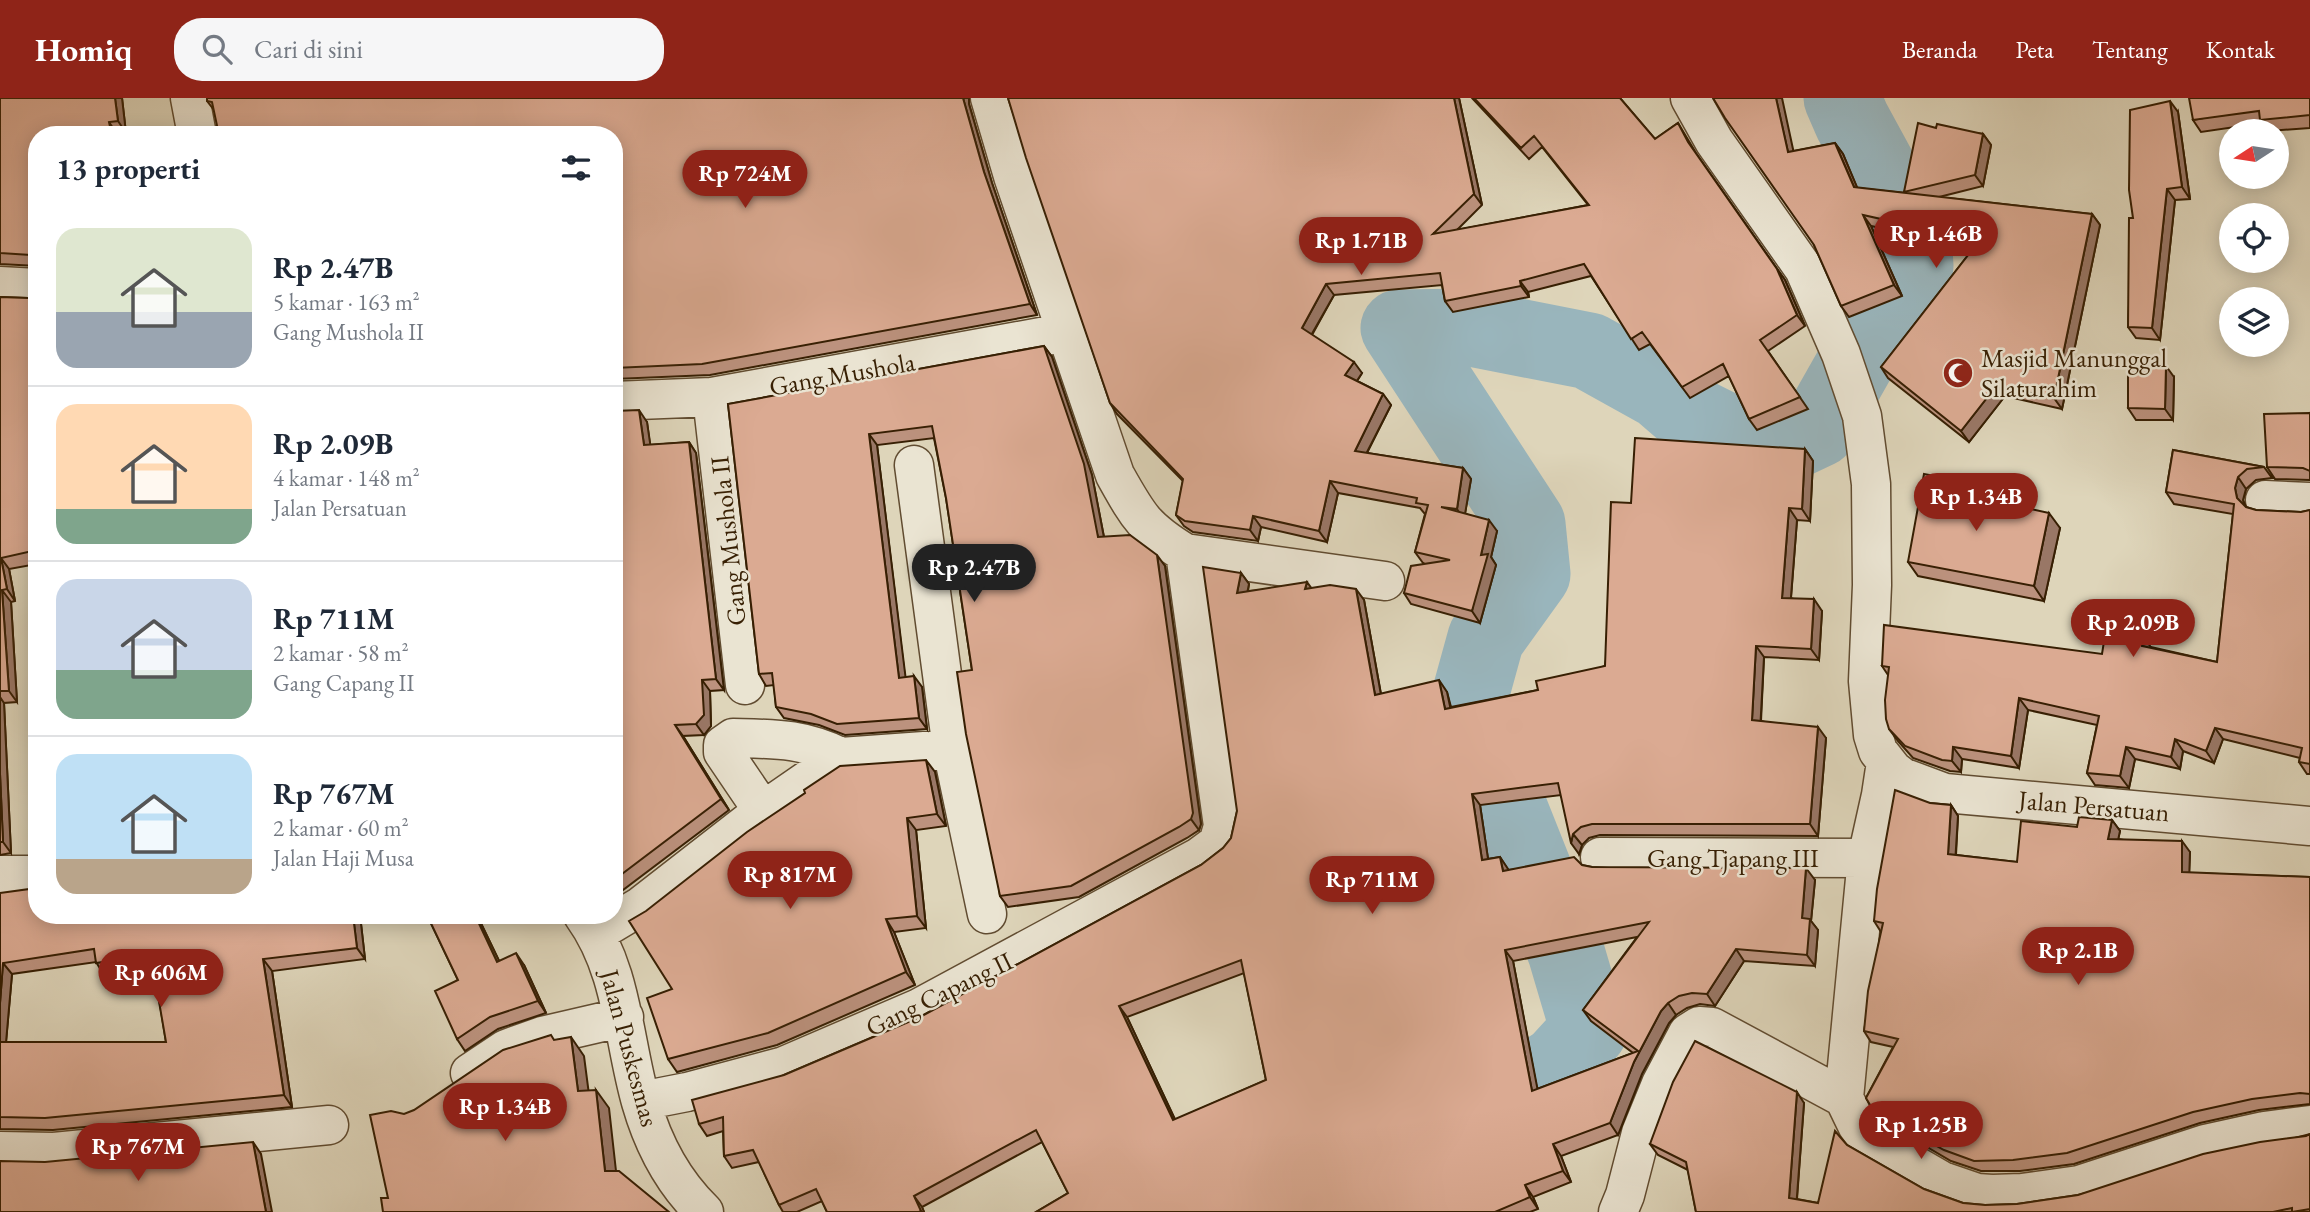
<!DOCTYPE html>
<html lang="id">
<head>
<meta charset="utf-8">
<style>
  body { margin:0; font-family:"EB Garamond",serif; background:#f6f6f7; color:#1f2937; height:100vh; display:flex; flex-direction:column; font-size:26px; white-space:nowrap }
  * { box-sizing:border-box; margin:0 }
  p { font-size:23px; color:#747a83 }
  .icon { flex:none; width:38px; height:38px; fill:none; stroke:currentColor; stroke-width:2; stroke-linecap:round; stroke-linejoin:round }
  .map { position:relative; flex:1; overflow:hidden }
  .panel { position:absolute; left:28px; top:28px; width:595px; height:798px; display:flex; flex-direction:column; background:#fff; border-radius:28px; box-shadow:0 4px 18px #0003 }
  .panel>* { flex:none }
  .needle { width:46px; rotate:258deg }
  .controls { position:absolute; left:2219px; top:21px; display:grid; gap:14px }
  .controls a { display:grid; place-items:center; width:70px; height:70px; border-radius:50%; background:#fff; box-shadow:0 4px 18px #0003; font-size:35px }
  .price { position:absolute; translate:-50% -60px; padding:0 16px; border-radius:24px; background:#8f2418; color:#fff; font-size:23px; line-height:46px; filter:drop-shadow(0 2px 4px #0008) }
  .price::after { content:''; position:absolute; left:50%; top:42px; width:21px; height:16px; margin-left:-10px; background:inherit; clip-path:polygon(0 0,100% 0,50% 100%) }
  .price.selected { background:#222; color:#fff }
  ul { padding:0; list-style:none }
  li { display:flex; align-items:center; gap:21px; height:175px; padding:0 28px }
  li+li { border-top:2px solid #e0e1e3 }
  li span { display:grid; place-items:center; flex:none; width:196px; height:140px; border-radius:21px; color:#555 }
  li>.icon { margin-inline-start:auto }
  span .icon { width:84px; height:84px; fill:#fffc; stroke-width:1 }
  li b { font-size:30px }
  h2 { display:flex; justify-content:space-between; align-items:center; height:84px; padding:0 28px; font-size:30px }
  header { display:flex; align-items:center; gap:42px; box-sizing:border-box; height:98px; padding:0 35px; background:#8f2418; color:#fff }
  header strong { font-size:33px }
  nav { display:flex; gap:38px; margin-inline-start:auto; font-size:24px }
  .search { width:490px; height:63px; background:#f6f6f7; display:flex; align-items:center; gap:18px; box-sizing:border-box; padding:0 24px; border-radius:28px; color:#747a83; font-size:26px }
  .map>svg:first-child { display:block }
</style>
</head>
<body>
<header>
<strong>Homiq</strong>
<div class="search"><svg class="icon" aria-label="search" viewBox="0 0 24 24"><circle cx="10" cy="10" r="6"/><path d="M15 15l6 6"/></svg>Cari di sini</div>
<nav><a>Beranda</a><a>Peta</a><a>Tentang</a><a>Kontak</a></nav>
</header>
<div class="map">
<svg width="2310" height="1114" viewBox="0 0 2310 1114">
  <rect width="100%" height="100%" fill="#ded5ba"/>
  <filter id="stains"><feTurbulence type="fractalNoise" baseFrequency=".00286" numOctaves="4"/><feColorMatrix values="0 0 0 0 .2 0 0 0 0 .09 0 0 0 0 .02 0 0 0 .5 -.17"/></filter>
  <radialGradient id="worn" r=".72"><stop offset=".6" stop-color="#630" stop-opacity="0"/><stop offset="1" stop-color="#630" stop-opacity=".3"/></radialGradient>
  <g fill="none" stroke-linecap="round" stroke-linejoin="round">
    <path stroke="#99b5bc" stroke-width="77" d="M1327,1114l231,-148 31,-34 -23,-78 -62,-156 -34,-100 16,-58 46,-64 -5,-50 -128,-196 67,-1 123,24 72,40 22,19 60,30 39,6 36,-17 68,-120 29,-43 -2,-33 -61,-112 -10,-23"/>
    <g stroke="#614c31" stroke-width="41">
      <path id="minor" d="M190,0l7,37
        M990,0l23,78 102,299c23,41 29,53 70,78l200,28
        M1690,0l24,43 90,128 37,85 21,62 9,68 1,101 -4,96 5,54 5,16 15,19 9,7 43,16 365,33
        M0,188l37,2
        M712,299l33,288
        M614,303l98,-4 356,-65
        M914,367l38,284 35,165
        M2265,402l45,2
        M1886,664l-5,33 -14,63 -23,240 13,27 9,12 76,44 35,12 15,1 30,-1 57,-8 126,-41 59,-13 46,-6
        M763,713l-40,-59v-7l10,-7c42,1 69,0 108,19
        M1600,759l267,1
        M0,777h37
        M583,817c40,55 40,124 58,187 12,42 32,80 63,110
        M596,835l45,-27 122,-95 78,-54 111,-8
        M470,975l36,-24 36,-13 82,-19
        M641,1003l46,-9 97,-26 135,-58 280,-151 19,-14 5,-17 -38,-273
        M0,1053l54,1 275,-27
        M1618,1114l7,-17 16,-62 20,-49 27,-51 11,-7 13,1 132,71"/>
    </g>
    <use href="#minor" stroke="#eae4d2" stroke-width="38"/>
  </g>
  <path fill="#bc927e" stroke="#371f03" stroke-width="2" fill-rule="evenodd" d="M0,0h122l4,35 -89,2v131l-37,-2z
    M207,0h762v6l23,79 45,132 -327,60 -96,4v-244l-400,-25 -7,-9z
    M1008,0h451l23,107 -25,25 131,-25 -46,-58 -13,12 -57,-61h148l35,41 23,-16 18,30 89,127 20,46 -37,25 40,58 -51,21 -8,-11 -20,-43 -39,22 -40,-54 -11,6 -48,-74 -63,16 1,5 -76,15 -8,-11 -3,-16 -108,10 -22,40 50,38 -5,8 26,13 8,11 -24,48 96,15 8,11 -6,34 32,18 -6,26 5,8 -16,58 -69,-19 -7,-11 21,-29 -2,-1 -8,-11 10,-38 -5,-6 -82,-15 -11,49 -66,-15 -3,14 -65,-9 -9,-6 -8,-11 7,-34 -66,-67 -7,-11z
    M2310,0v30l-42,3 -6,-8 -61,9 -8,-12z
    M2178,14l12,87 -15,1 -15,140 -24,-2 -8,-11 5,-109z
    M1936,30l47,6 8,11 -8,41 -44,11 153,17 8,11 -38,184 -57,-13 -36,46 -81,-64 -7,-11 92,-118 -102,-23 31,70 -53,21 -8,-11 -27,-61 -20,-94 41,-8 8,11 14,34 48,5 -1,-1z
    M37,198v268l-28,5 6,32 -4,1 6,100 -13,1 7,150 -11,2v-558l28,1z
    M1044,248l8,11 40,118 12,62 61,29 36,258 -2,6 -12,8 -108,59 -71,10 -8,-11 -28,-226 -26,-172 -12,-60 -57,7 28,232 17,10 5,42 -82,6 -26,-10 -35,-7 -8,-11 -2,-22 -8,1 -7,-12 -31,-270z
    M2174,279l-1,43h-37l-8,-12z
    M614,313l33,11 3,23 39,-3 7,11 28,237 -14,1 1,35 -7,9 -21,1 46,74 -110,83 -5,-7z
    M2310,315v67l-35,-1 -8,-12z
    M1805,351l8,12 -3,60 -13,-1 -6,78 31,13 -3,49 -55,-3 -3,64 65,17 -8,98 -218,-1 -11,3 -7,7 -3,9 -18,-59 -81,10 8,54 12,-2 8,13 74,-5 10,2 223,13 -4,41 7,9 -3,36 -71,-5 -29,45 -15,-2 -13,4 -11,7 -7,8 -27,51 -24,61 -57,21 10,26 -38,15 5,12 -8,3h-494l32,-19 -26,-51 -120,65 2,5h-97l-5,-11 -25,11h-14l-4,-7 -20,-43 -27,6 -8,-12 -1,-25 -16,5 -8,-12 85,-49 136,-58 281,-152 22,-17 8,-10 6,-27 4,-238 8,11 -1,7 64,-3 52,12 17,94 66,-2 4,15 87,-17 67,-24 26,-163zM1637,839l-54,73 8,11 42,32 -96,36 -24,-128zM1244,875l22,107 -91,40 -48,-103z
    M2173,352l91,17 8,11 -16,2 -10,9 -3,11 3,7 10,3 45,2 9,-2v264h-3l-8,-12 1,-4 -77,-19 -9,24 -31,-12 -3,18 -45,-10 -6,29 -34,-3 -8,-12 10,-48 -69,-15 -9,58 -57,-9 -1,13 -11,-1 -37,-13 -15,-17 -9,-12 -1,-54 -6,-9 220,-12 49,-7 66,15 16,-148 -59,-10 -8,-12z
    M1981,400v1l79,29 -16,73 -126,-25 -10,-14z
    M935,674l11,54 -30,4 10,98 -32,4 21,53 -138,60 -100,27 -9,-13 4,-70z
    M1930,705l21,2 7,11 -2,39 61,7 60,-35 35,-7 8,11 -2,8 72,13 -1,21 121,4v227l-51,6 -59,13 -126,41 -54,7h-39l-30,-10 -70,-41 -15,-22 27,-51 -22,-5 -7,-11 17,-99 -7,-11z
    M0,795l37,22h323l5,44 -93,12 20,136 -239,23 -53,-1zM96,864l8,13 50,-7 12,74h-160l6,-68z
    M427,817h50l22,46 25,4 22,48 -48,16 -33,22 -8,-12 1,-59z
    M1804,1005l-7,96 21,4 29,-58 77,44 39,14 22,2 32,-1 61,-9 232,-61v78h-614l-8,-42 -30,-15 -8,-11z"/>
  <path fill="#976" stroke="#371f03" stroke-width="2" d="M115,0h7l4,35 -8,-12z
    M963,0h6v6l23,79 45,132 -7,-11 -46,-132z
    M1454,0h5l23,107 -8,-11z
    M1776,0h6l14,65 -8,-11z
    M2170,3l8,11 12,87 -8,-12z
    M109,24l8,12v1h-5z
    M1983,36l8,11 -8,41 -8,-11z
    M1835,45l8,11 19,45 -8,-12z
    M2167,91l8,11 -15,140 -8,-12z
    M2092,116l8,11 -38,184 -8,-11z
    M1863,117l8,11 31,70 -8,-11z
    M1777,171l8,11 20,46 -8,-11z
    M1520,183l8,11 1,5 -8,-11z
    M1326,186l8,11 -25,44 -7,-11z
    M1044,248l8,11 40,118 14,73 -8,-11z
    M1354,264l8,11 -9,14 -8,-12z
    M2166,268l8,11 -1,43 -8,-11z
    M1997,287l8,11 -36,46 -8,-11z
    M1383,296l8,11 -29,57 -7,-11z
    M639,312l8,12 5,34 -8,-11z
    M869,336l8,11 30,244 -8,-11z
    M689,344l7,11 28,237 -8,-11z
    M1805,351l8,12 -3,60 -8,-12z
    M1463,370l8,11 -7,41 -7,-11z
    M2238,379l8,12 -3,11 2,9 -8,-11 -2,-10z
    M1330,383l8,12 -11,49 -8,-11z
    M1971,385l10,15v13l-10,-15z
    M1789,410l8,12 -7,89 -8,-11z
    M2049,415l11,15 -16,73 -10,-15z
    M1253,418l8,11 -3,14 -8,-11z
    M1489,422l8,11 -6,26 5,8 -16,58 -8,-12 9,-56z
    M1157,457l8,11 36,258 -2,6 -8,-11z
    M1,460l8,11 6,32 -8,-12z
    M1241,475l8,11 -4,20 -8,-11z
    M1307,484l8,11 -10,-4z
    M1356,491l8,11 19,106 -8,-11z
    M2,492l9,12 6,100 -8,-11z
    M1814,501l8,12 -3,49 -8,-11z
    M2144,539l8,12 -10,-3z
    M1756,548l8,11 -4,75 -8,-12z
    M914,578l8,11 5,42 -8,-11z
    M702,582l8,11 1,35 -7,9 -8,-11z
    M1439,582l8,12 6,28 -8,-11z
    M0,599l4,6 7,150 -8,-11 -3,-68z
    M2019,600l9,12 -9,58 -8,-12z
    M675,627l8,11 46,74 -8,-11z
    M1818,629l8,11 -8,98 -8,-12z
    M2215,630l8,11 -9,24 -8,-12z
    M2175,641l8,12 -3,18 -9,-12z
    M1953,649l9,12 -1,13 -9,-11z
    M2126,649l9,12 -6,29 -9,-12z
    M926,662l9,12 11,54 -9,-12z
    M1472,696l8,11 10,67 -8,-12z
    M1951,707l7,11 -3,48 -7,-10z
    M907,720l9,12 10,98 -9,-12z
    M2112,722l8,11 -4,19 -8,-11z
    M1573,736l9,11 -3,9 -8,-11z
    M2182,743l8,11 -1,31 -7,-11z
    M1500,759l8,12 3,14 -8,-12z
    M1806,770l9,12 -4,41 7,9 -3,36 -8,-11 -5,-37z
    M353,817h7l5,44 -8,-11z
    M475,817h2l28,58 -8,-11z
    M886,821l8,13 21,53 -9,-13z
    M1736,851l8,12 -29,45 -8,-12z
    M1505,852l8,11 27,141 -8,-11z
    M516,855l8,12 22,48 -8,-12z
    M263,861l9,12 20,136 -8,-12z
    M3,865l9,11 -7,80 -5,-8v-43z
    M1668,905l8,12 -7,8 -27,51 -24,61 -8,-12 24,-61 27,-51z
    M1119,908l8,11 54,115 -8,-12z
    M571,939l13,19 7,54 -13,-19z
    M596,992l13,18 9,81 -13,-18z
    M1797,994l7,11 -8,106 -7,-11z
    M253,1044l8,12 11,58h-6z
    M1553,1046l8,12 10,26 -8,-11z
    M1525,1087l8,12 5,12 -8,-12z
    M914,1098l8,11 2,5h-3z"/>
  <path fill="#dbaa92" stroke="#371f03" stroke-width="2" fill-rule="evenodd" d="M0,0h115l3,23 -9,1 3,13h-75v122l-6,-2 -31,-2z
    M207,0h756l21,74 46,132 -328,60 -88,4v-233h-395l-7,-33 -5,-1z
    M1008,0h446l20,96 -41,40 156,-29 -55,-69 -13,12 -47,-50h146l35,41 23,-16 10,19 89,127 20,46 -37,25 40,57 -51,22 -26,-55 -41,23 -40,-55 -11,7 -47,-75 -64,17 1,5 -76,15 -5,-28 -114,11 -24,44 52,34 -9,13 38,19 -28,57 108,17 -6,41 -16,-2 48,13 -8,35 7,-1 -16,57 -68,-18 7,-27 39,-6 -35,-8 13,-47 -12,-2 1,-5 -87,-17 -11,50 -66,-15 -3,14 -65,-9 -9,-6 7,-36 -73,-76 -84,-245z
    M1713,0h63l12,54 47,-9 19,44 238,27 -38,184 -57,-13 -36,46 -80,-64 98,-126 -116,-26 31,70 -53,21 -27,-61 -89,-127z
    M2189,0h121v17l-50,5 -1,-9 -66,9z
    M2170,3l12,86 -15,2 -15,139 -24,-1 1,-109h4l-4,-28 1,-80z
    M1918,25l18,5 1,-4 46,10 -8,41 -71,17z
    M37,198v254l-36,8 6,31 -5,1 7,101h-9v-394l28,1z
    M1044,248l40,118 14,73 32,-2 27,20 36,258 -2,6 -12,8 -108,59 -71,10 -34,-162 -9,-62 15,-2 -26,-172 -14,-72 -63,8 30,244 15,-2 5,42 -82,6 -26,-10 -35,-7 -4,-34 -13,1 -31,-270z
    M2128,268h38l-1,43 -37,-1z
    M639,312l5,35 45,-3 27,237 -14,1 2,35 -8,9 -21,1 46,74 -107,81v-469z
    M2310,315v58l-7,-3 -36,-1 -3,-53z
    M1635,340l170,11 -3,60 -13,-1 -7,90 32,1 -3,50 -55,-3 -4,74 66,7 -8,97h-218l-11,3 -8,7 -2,9 -13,-60 -86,11 10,66 18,-3 3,14 71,-14 8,8 10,2 214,1 -4,50 8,1 -3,36 -71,-6 -29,45 -15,-1 -13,3 -11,7 -7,8 -27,51 -24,61 -57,21 10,27 -38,14 5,12 -35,15h-459l32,-19 -32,-63 -122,66 7,15 -2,1h-92l-11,-23 -37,16 -26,-55 -29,6 -1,-39 -24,7 -7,-24 92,-25 136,-58 281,-152 22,-17 8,-10 6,-27 -34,-244 38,6 -4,20 70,-11 -2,7 25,-4 26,4 19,106 64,-15 6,29 93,-19 -2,-9 69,-15 6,-164 20,1zM1649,824l-66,88 55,41 -106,40 -27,-141zM1241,862l25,120 -93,40 -54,-114z
    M2173,352l91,17 -17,2 -9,8 -3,11 2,10 9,9 10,3 45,2 9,-2v254l-11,-2 3,-14 -87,-20 -9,23 -31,-12 -4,18 -45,-10 -6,29 -33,-3 12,-57 -80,-18 -8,58 -58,-9 -1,14 -10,-1 -37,-14 -16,-17 -3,-10 -1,-19 4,-33 -7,-1 2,-41 218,29 4,-25 38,8 -2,9 75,16 17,-158 -68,-12z
    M1924,376l47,9v13l78,17 -15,73 -126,-24z
    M926,662l11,54 -30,4 10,98 -31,3 20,53 -138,61 -100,26 -21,-61 25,-9 -43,-68 17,-10 101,-79 58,-39 -1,-3 36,-24z
    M0,676l3,68h-3z
    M1895,692l35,13 21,2 -3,49 69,8 4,-41 56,6 2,-10 33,3 -4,19 74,2v31l128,5v217l-10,-1 -48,6 -59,13 -126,41 -54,7 -39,1 -30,-11 -71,-40 -7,-12 32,-59 -34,-8 4,-40 15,-68 -9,-2 3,-32z
    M37,790v27h316l4,33 -94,11 21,136 -239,23 -45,-1v-75h166l-15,-87 -55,8 -2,-14 -91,14 -3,40v-110z
    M427,817h48l22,47 19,-9 22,48 -48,16 -33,22 -22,-48 23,-11z
    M551,937l3,5 17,-3 7,54 18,-1 9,81h14l50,41h-286l-2,-14h7l-18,-83 21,-4 13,3 10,-4 89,-60z
    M1695,943l102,51 -8,106 29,5 17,-72 12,14 77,44 39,14 22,2 32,-1 61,-9 125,-41 57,-12 46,-6 4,-2v75l-18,3v-4l-19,4h-577l-10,-50 -36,-18 23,-62z
    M253,1044l13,70h-266v-51l45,1z"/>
  <defs>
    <g id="mosque-disc" transform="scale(1.575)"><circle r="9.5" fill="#8f2418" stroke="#eae4d2"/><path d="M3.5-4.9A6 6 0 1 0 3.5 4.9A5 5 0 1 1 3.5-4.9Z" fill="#fff"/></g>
  </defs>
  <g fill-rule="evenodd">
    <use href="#mosque-disc" x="1958" y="275"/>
  </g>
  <g text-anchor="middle" stroke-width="5" stroke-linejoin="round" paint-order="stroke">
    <g font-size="26" fill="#371f03" stroke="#eae4d2" text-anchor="start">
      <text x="1981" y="269">Masjid Manunggal<tspan x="1981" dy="30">Silaturahim</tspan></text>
    </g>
    <g font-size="26" fill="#371f03" stroke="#eae4d2">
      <text transform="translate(842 276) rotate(-10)" y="9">Gang Mushola</text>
      <text transform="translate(728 443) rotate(-96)" y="9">Gang Mushola II</text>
      <text transform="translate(2094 708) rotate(5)" y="9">Jalan Persatuan</text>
      <text x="1733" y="769">Gang Tjapang III</text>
      <text transform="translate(939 896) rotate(-26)" y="9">Gang Capang II</text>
      <text transform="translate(630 950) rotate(75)" y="9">Jalan Puskesmas</text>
    </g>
  </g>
  <rect width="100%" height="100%" filter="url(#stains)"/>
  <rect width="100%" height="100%" fill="url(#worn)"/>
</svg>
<div class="controls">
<a><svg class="needle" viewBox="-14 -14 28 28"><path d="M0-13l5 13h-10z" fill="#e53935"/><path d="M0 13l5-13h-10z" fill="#747a83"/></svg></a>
<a><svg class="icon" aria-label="locate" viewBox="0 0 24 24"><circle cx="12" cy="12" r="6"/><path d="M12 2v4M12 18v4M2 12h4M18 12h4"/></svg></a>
<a><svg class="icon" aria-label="layers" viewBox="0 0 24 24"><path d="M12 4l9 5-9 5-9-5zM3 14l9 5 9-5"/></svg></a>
</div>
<b class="price" style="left:745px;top:112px">Rp 724M</b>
<b class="price" style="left:1936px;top:172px">Rp 1.46B</b>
<b class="price" style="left:1361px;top:179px">Rp 1.71B</b>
<b class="price" style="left:1976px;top:435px">Rp 1.34B</b>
<b class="price selected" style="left:974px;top:506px">Rp 2.47B</b>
<b class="price" style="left:2133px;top:561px">Rp 2.09B</b>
<b class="price" style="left:790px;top:813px">Rp 817M</b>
<b class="price" style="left:1372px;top:818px">Rp 711M</b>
<b class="price" style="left:2078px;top:889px">Rp 2.1B</b>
<b class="price" style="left:161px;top:911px">Rp 606M</b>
<b class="price" style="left:505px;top:1045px">Rp 1.34B</b>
<b class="price" style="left:1921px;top:1063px">Rp 1.25B</b>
<b class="price" style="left:138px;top:1085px">Rp 767M</b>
<section class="panel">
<h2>13 properti<svg class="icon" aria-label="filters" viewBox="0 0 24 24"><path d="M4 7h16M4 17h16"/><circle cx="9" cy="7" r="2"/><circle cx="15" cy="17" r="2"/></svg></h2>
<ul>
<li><span style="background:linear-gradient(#dfe7d0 60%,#9aa5b1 0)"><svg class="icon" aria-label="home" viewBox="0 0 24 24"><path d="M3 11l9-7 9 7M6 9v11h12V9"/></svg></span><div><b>Rp 2.47B</b><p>5 kamar · 163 m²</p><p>Gang Mushola II</p></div></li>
<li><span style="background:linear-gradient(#ffd9b3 75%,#7fa58c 0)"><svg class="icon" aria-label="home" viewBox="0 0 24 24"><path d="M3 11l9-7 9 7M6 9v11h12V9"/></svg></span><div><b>Rp 2.09B</b><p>4 kamar · 148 m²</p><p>Jalan Persatuan</p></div></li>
<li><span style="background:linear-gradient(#c9d6e8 65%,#7fa58c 0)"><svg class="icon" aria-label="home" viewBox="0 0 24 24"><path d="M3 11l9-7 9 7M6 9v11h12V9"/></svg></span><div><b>Rp 711M</b><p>2 kamar · 58 m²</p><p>Gang Capang II</p></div></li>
<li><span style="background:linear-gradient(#bfe0f5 75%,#b9a48a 0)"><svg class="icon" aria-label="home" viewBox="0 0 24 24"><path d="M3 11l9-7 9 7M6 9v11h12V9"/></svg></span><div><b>Rp 767M</b><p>2 kamar · 60 m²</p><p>Jalan Haji Musa</p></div></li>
</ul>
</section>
</div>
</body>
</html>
